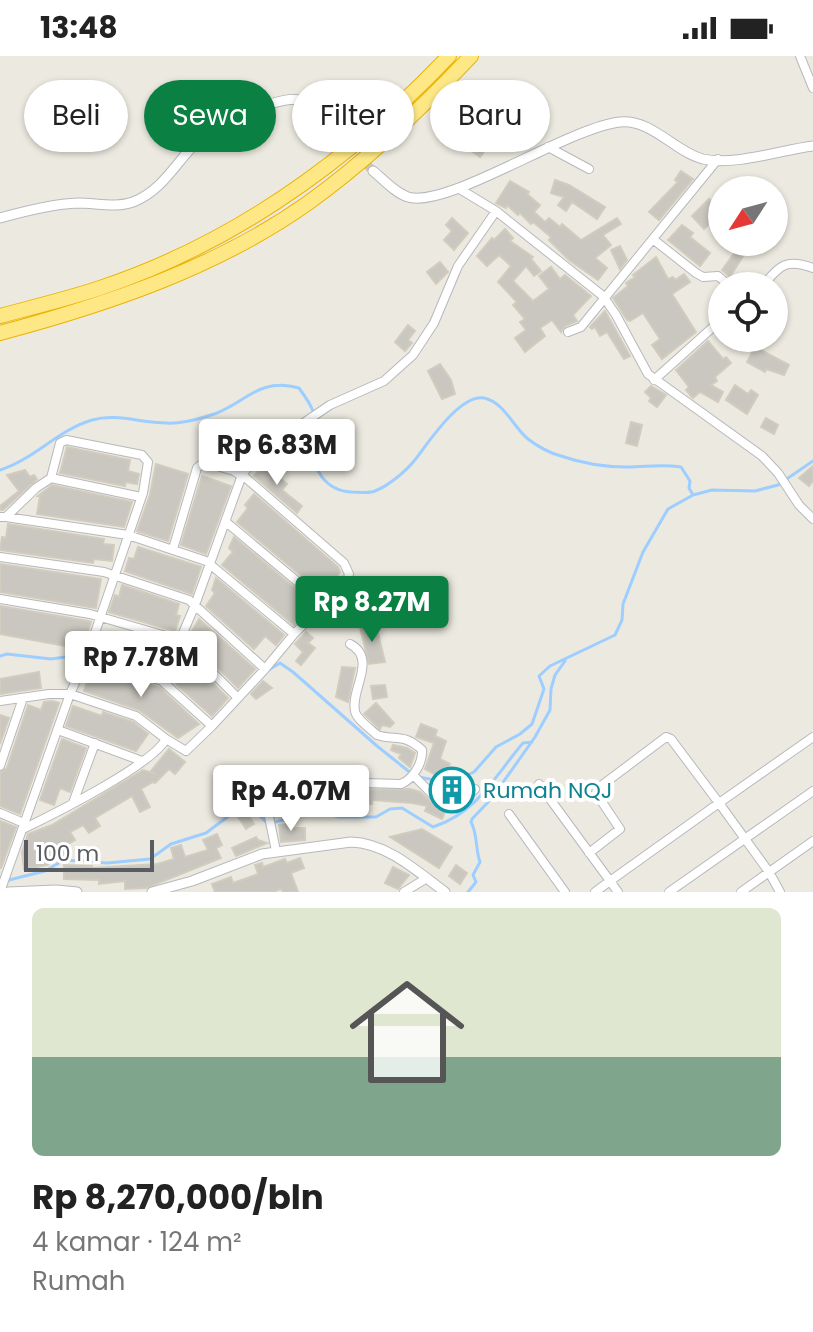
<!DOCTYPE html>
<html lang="id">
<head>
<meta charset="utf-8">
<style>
  body { margin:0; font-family:Poppins,sans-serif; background:#f6f6f6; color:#222; height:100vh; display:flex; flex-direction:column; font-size:30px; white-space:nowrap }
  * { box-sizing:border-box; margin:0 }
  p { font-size:26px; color:#767676 }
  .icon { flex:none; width:44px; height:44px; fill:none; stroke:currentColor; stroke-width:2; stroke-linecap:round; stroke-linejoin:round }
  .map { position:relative; height:836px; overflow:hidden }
  .side { display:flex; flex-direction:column; background:#fff; flex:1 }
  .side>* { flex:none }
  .banner { position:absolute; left:24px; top:24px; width:766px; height:72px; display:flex; gap:16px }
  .needle { width:52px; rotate:234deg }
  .fabs { position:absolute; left:708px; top:120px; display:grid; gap:16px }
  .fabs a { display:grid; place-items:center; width:80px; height:80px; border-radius:50%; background:#fff; box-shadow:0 2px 6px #0004; font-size:40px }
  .scale { position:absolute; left:24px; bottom:20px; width:130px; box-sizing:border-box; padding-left:8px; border:4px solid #595c61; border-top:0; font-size:22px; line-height:28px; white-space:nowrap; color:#595c61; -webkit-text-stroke:6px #fff; paint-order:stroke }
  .price { position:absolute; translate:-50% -68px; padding:0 18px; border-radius:8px; background:#fff; color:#222; font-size:26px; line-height:52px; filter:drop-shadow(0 2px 4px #0008) }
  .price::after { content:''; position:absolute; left:50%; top:48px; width:24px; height:18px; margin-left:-12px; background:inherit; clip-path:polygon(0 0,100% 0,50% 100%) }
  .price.current { background:#0b8043; color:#fff }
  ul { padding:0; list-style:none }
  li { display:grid; align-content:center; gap:16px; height:424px; padding:0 32px }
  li+li { border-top:2px solid #e0e0e0 }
  li span { display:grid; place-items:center; height:248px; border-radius:12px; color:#555 }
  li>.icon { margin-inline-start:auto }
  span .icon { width:144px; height:144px; fill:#fffc; stroke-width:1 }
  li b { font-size:34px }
  .chip { padding:0 28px; border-radius:36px; background:#fff; box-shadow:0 2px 6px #0004; font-size:28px; line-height:72px }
  .chip.current { background:#0b8043; color:#fff }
  .status { display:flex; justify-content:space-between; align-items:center; height:56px; padding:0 40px; background:#fff; direction:ltr }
  .status svg { height:22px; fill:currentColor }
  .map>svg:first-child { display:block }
</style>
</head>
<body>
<div class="status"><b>13:48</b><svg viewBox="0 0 49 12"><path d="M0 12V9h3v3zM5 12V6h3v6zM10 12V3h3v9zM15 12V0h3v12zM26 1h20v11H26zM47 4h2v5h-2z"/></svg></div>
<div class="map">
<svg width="813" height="836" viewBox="0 0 813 836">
  <rect width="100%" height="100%" fill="#eceae0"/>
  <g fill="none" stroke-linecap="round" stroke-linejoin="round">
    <path stroke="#9dceff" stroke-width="3" d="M0,414c33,-10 58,-40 92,-50 24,-7 49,3 74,3 13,1 29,-3 42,-7 35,-9 48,-40 91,-28 14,19 23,32 8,54 8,24 14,48 44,50 8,0 17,2 24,-1 13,-5 30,-19 39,-30 13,-16 45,-67 70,-63 20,4 30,30 44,41 9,7 22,14 33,17 20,7 45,11 66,11 19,0 34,-3 54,0l9,14 -1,7 4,7
      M0,600l7,-2 44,5 36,-5
      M102,601c26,1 52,-7 78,-10l16,15
      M267,615l13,-8 13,9 84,74 35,28
      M419,721l31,6 24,-11 22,-25 24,-13 12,-10 12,-35 -5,-13 11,-10 65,-31 7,-15 1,-16 20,-52 25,-43 25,-14 19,-5 43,1 23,-6 35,-24
      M9,824l36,-9 19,-11 43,3 43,-4 21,-15 35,-11 28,-21 16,-6 16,16 6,1 44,-12 23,6h37l14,-8 12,-1 31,19c45,-15 61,-50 90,-84l9,-1
      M468,836l8,-10 -3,-7 7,-13c-5,-14 -2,-27 -9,-40l1,-3 20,-21 43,-61 15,-27 1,-21 4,-14 10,-14"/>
  </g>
  <path fill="#c9c7bf" stroke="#d1ccbe" stroke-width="2" d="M477,82l11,8 -8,11 -11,-8z
    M681,115l12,8 -34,41 -10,-8 29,-30 -3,-2z
    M555,124l14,5 36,22 -8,12 -25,-17 -6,9 -8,-6 6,-8 -13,-4z
    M510,125l19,11 -2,2 13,11 -6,7 11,10 4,-4 11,9 2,-3 19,16 36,-22 4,6 -18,11 8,10 -16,13 12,10 -9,12 -29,-20 -20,-20 2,-3 -18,-15 -2,2 -11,-11 -2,2 -11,-10 -1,3 -10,-5z
    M709,143l12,13 -17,17 -12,-13z
    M452,162l16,15 -14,17 -10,-10 8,-9 -6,-6z
    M682,169l11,8 -3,4 20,16 -10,13 -32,-26z
    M505,173l8,9 -3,3 23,16 -2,2 10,12 -7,5 -8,-10 -13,15 20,20 16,-12 -10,-13 12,-9 9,12 5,-4 26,21 -18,19 4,6 -12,5 -4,6 -9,-12 -12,8 5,8 -20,16 -10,-14 11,-8 -6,-8 5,-3 -12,-14 4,-3 -19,-20 13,-16 -12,-11 -12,11 -10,-10 15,-18 2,2z
    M741,188l7,4 -18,29 -8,-7z
    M620,190l7,14 -7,9 -9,-19z
    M656,201l12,22 5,-2 2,3 9,-6 6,8 -18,12 24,38 -34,27 -10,-14 8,-6 -17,-26 -13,8 -3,-1 -14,-22 15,-12 -2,-3 9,-6 -2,-2z
    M440,206l8,10 -12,12 -9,-12z
    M605,255l25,45 -6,3 -17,-27 -7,4 -5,-9 -3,2 -2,-2z
    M408,269l7,6 -7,9 4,3 -7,8 -10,-9z
    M708,285l15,18 3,-2 5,6 -16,14 2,4 -6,4 12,7 -5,10 -18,-10 -7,6 -2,-2 -5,-6 3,-3 -13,-17z
    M755,291l34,18 -5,10 -18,-6 -1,3 -18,-10z
    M440,308l11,16 4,14 -13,5 -14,-28z
    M735,329l13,9 3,-4 7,5 -11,19 -21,-14z
    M651,330l15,9 -9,12 -8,-6 2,-3 -6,-6z
    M766,362l12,7 -4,9 -13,-7z
    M631,366l11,3 -5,21 -11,-3z
    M67,391l63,13 -2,11 11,3 -2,10 -11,-2 -1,4 -65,-13z
    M156,408l32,10 -20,67 -31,-10 13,-36z
    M264,409l23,19 -5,6 20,16 -5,7 -43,-37z
    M813,410v15l-4,5 -10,-8z
    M25,414l5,7 4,-2 3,4 -34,31h-3v-4l19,-15 -12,-16z
    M202,420l29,10 -25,68 -25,-9z
    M52,429l80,17 -8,25 -87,-13 3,-18h-2z
    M254,438l84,73 2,5 -17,22 -86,-72 11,-14 -3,-3z
    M8,468l96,15 -1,5 11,1 -2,16 -18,-2 -1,4 -93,-13 2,-13 4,1z
    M234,481l70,59 -8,10 9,7 -11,12 -72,-60 11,-13 -4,-4z
    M138,491l63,20 -9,27 -67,-23 4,-13 5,1z
    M0,508l101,15 -5,29 -96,-16z
    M216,522l68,57 -8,10 -11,-9 -11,13 -48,-43 9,-13 -3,-3z
    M362,525l7,11 -21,14 -6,-10z
    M122,529l57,19 -3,11 4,1 -5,15 -66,-19 6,-17 4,2z
    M0,550l88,15 3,1 -9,27 -82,-15z
    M199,563l56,50 -17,19 -46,-46h4l-7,-6z
    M376,569l9,37 -16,2 -9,-37z
    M306,576l7,6 -5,5 7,5 -14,17 -5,-4 7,-9 -8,-8z
    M186,599l15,29 7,-6 20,20 -16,18 -35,-31 -10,-20z
    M93,609l67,23 39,36 -21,14 -39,-28 -55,-19z
    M342,611l13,1 -7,34 -12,-5z
    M39,616l2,16 -41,6v-15z
    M263,625l9,7 -16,11 -5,-5z
    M385,629l2,12 -14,2 -2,-13z
    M52,645l7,2 -39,111 -20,-8v-33l7,-5 21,-63 13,5 3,-8z
    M376,647l18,20 -4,4 -8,-2 -2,4 -16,-15z
    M73,650l29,10 1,-4 30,10 15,12 -12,17 -70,-25z
    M0,659l9,3 -9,26z
    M421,668l16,6 -2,6 11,5 -6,18 10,5 -10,21 15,-2 2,13 -5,1 -14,-7 -4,-4v-12l-9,-5 9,-26 -18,-6z
    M62,683l24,9 -16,44 -10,-4 -6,17 -14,-5z
    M393,689l14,3 8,5 -5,14 -11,-9 2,-4 -10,-4z
    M169,693l16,13 -10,12 -6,-5 -14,14 -2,-1 -12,7 9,18 -10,5 -8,-16 -37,22 5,8 -11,7 -6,-8 -13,7 5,8 -13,8 3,9 -18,4 1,4 -24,4 -2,-17 6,-18 24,-9 91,-55 13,4 -5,-3z
    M303,710l8,15 -55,16 -16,10 -5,-6 7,-4 -6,-8 9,-7 2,3 13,-3 1,5 18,-5 19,-7 -3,-5z
    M410,733l10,3 11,10 15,7 -4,10 -17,-8 2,-5 -15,-3 -40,-3v4l-40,-1 -1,-3 -34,8 -1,-4 -16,10 -5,-8 53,-16z
    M245,754l9,14 -8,5 -9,-14z
    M0,765l16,6 -15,41h-1z
    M292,768l1,4h12v12l-24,2 -2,-17z
    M422,773l30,18 -13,21 -49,-31z
    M217,778l5,11 -6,3 5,10 -75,30 -21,1v-8l-26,3v-4l-35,-1v-14l28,1v2l65,-4 17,-5 -3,-11 10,-3 4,12 23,-7 -5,-10z
    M256,781l2,3 9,3 -31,13 -4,-8z
    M300,802l4,10 -13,5 7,19h-15l-2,-3 -8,3h-58l-3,-8 19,-7 2,6 25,-9 -3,-9 7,-2 1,4 22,-8 2,4z
    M456,809l11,8 -7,11 -11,-8z
    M393,811l16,8 -11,14 -13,-6z"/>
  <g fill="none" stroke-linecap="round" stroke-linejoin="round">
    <path stroke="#c7c6c0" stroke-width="9" stroke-dasharray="9 4.5" stroke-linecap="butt" d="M339,79l34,36"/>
    <g stroke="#b6b8bd" stroke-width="10">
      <path id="minor" d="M800,0l13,32
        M548,91l41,22
        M458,132l38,23
        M654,184l42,33 7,4 15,-1 12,10
        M763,230c16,-21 24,-28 50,-18
        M568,276l13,-5 137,-168
        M654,324l68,-61
        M0,461h6l30,-29 15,-10 90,19
        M6,461l122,18 78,26 88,73
        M226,466l97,81
        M0,501l104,15 85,28 76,69 29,-35 53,-53 2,-7 -5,-11 -97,-84 -13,-8 -30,-9 -7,6 -24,81
        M0,543l90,15 90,26 15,-35 47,-130 15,-19 42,-30 31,-21 54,-24 29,-26 21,-32 24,-57 38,-55 107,85 13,19 32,59 114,82 16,17 21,32 14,14
        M180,584l58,58 27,-29
        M87,600l75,25 50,45 26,-28
        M0,645l49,-7h21l66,22 30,23c-14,26 -112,75 -141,89
        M58,674l84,31
        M166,683l20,12 26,-25
        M0,710l23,-68
        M413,719l21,21 17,8 10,-2 14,-13
        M539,728l71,97 109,-78 50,69 11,20
        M73,747l22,-60
        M0,757l26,11
        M509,758l56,78
        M276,795l-9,-44 2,-6 62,-19 70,2c12,-5 22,-21 21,-34 -18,-17 -26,-9 -45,-15 -6,-6 -21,-16 -22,-24 -5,-21 23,-52 -5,-67
        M589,797l31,-24 -24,-36 1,-4 69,-52 5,2 48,64 94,-66
        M0,836l70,-198 17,-38 56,-163 5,-31 -6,-7 -76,-15 -6,3 -9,35
        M404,836l23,-14
        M595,836l15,-11 8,11
        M669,836l144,-101
        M741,836l72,-51"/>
    </g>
    <g stroke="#b6b8bd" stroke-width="11">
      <path id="tertiary" d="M373,115c10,8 22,22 35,26 39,12 159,-69 212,-75 32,-3 55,30 83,37 31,7 79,-9 110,-13
        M0,162c25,-7 53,-14 78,-15 18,0 39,5 55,-1 33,-13 46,-46 71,-67 19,-15 38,-21 60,-29 43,-15 50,-4 75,29
        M8,836l48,-2 21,2
        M152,836l40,-11 70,-27 89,-12c36,1 67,30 94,50"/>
    </g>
    <g stroke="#ecb300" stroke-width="16">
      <path id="motorway" d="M0,260c33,-9 67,-17 100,-28 135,-45 252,-130 349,-232
        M0,277c108,-29 216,-65 308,-130 60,-43 113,-94 163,-147"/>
    </g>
    <use href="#minor" stroke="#fff" stroke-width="8"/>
    <use href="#tertiary" stroke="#fff" stroke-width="9"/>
    <use href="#motorway" stroke="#fee886" stroke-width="14"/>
  </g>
  <defs>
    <g id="building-ring" transform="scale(2.3)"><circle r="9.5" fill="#fff" stroke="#0f9aa8" stroke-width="1.5"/><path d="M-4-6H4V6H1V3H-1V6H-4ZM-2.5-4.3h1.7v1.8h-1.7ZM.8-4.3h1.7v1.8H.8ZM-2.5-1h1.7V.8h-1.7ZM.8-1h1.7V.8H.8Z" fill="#0f9aa8"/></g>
  </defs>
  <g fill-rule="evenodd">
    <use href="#building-ring" x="452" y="734"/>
  </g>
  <g text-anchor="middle" stroke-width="8" stroke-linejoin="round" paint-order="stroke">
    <g font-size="22" fill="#0d838f" stroke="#fff" text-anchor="start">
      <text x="483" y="742">Rumah NQJ</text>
    </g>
  </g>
</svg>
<div class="fabs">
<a><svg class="needle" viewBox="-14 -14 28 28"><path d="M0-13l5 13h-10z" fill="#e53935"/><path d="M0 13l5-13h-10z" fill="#767676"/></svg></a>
<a><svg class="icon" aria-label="locate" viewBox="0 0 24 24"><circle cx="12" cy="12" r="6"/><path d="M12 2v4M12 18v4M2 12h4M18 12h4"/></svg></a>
</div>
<div class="scale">100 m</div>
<b class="price" style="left:277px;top:431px">Rp 6.83M</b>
<b class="price current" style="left:372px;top:588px">Rp 8.27M</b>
<b class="price" style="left:141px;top:643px">Rp 7.78M</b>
<b class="price" style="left:291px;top:777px">Rp 4.07M</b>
<div class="banner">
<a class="chip">Beli</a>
<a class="chip current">Sewa</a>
<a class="chip">Filter</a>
<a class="chip">Baru</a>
</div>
</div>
<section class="side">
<ul>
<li><span style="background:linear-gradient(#dfe7d0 60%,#7fa58c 0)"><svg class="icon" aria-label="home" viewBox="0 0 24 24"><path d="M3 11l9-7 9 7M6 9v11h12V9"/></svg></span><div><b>Rp 8,270,000/bln</b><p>4 kamar · 124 m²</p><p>Rumah</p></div></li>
</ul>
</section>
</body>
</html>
